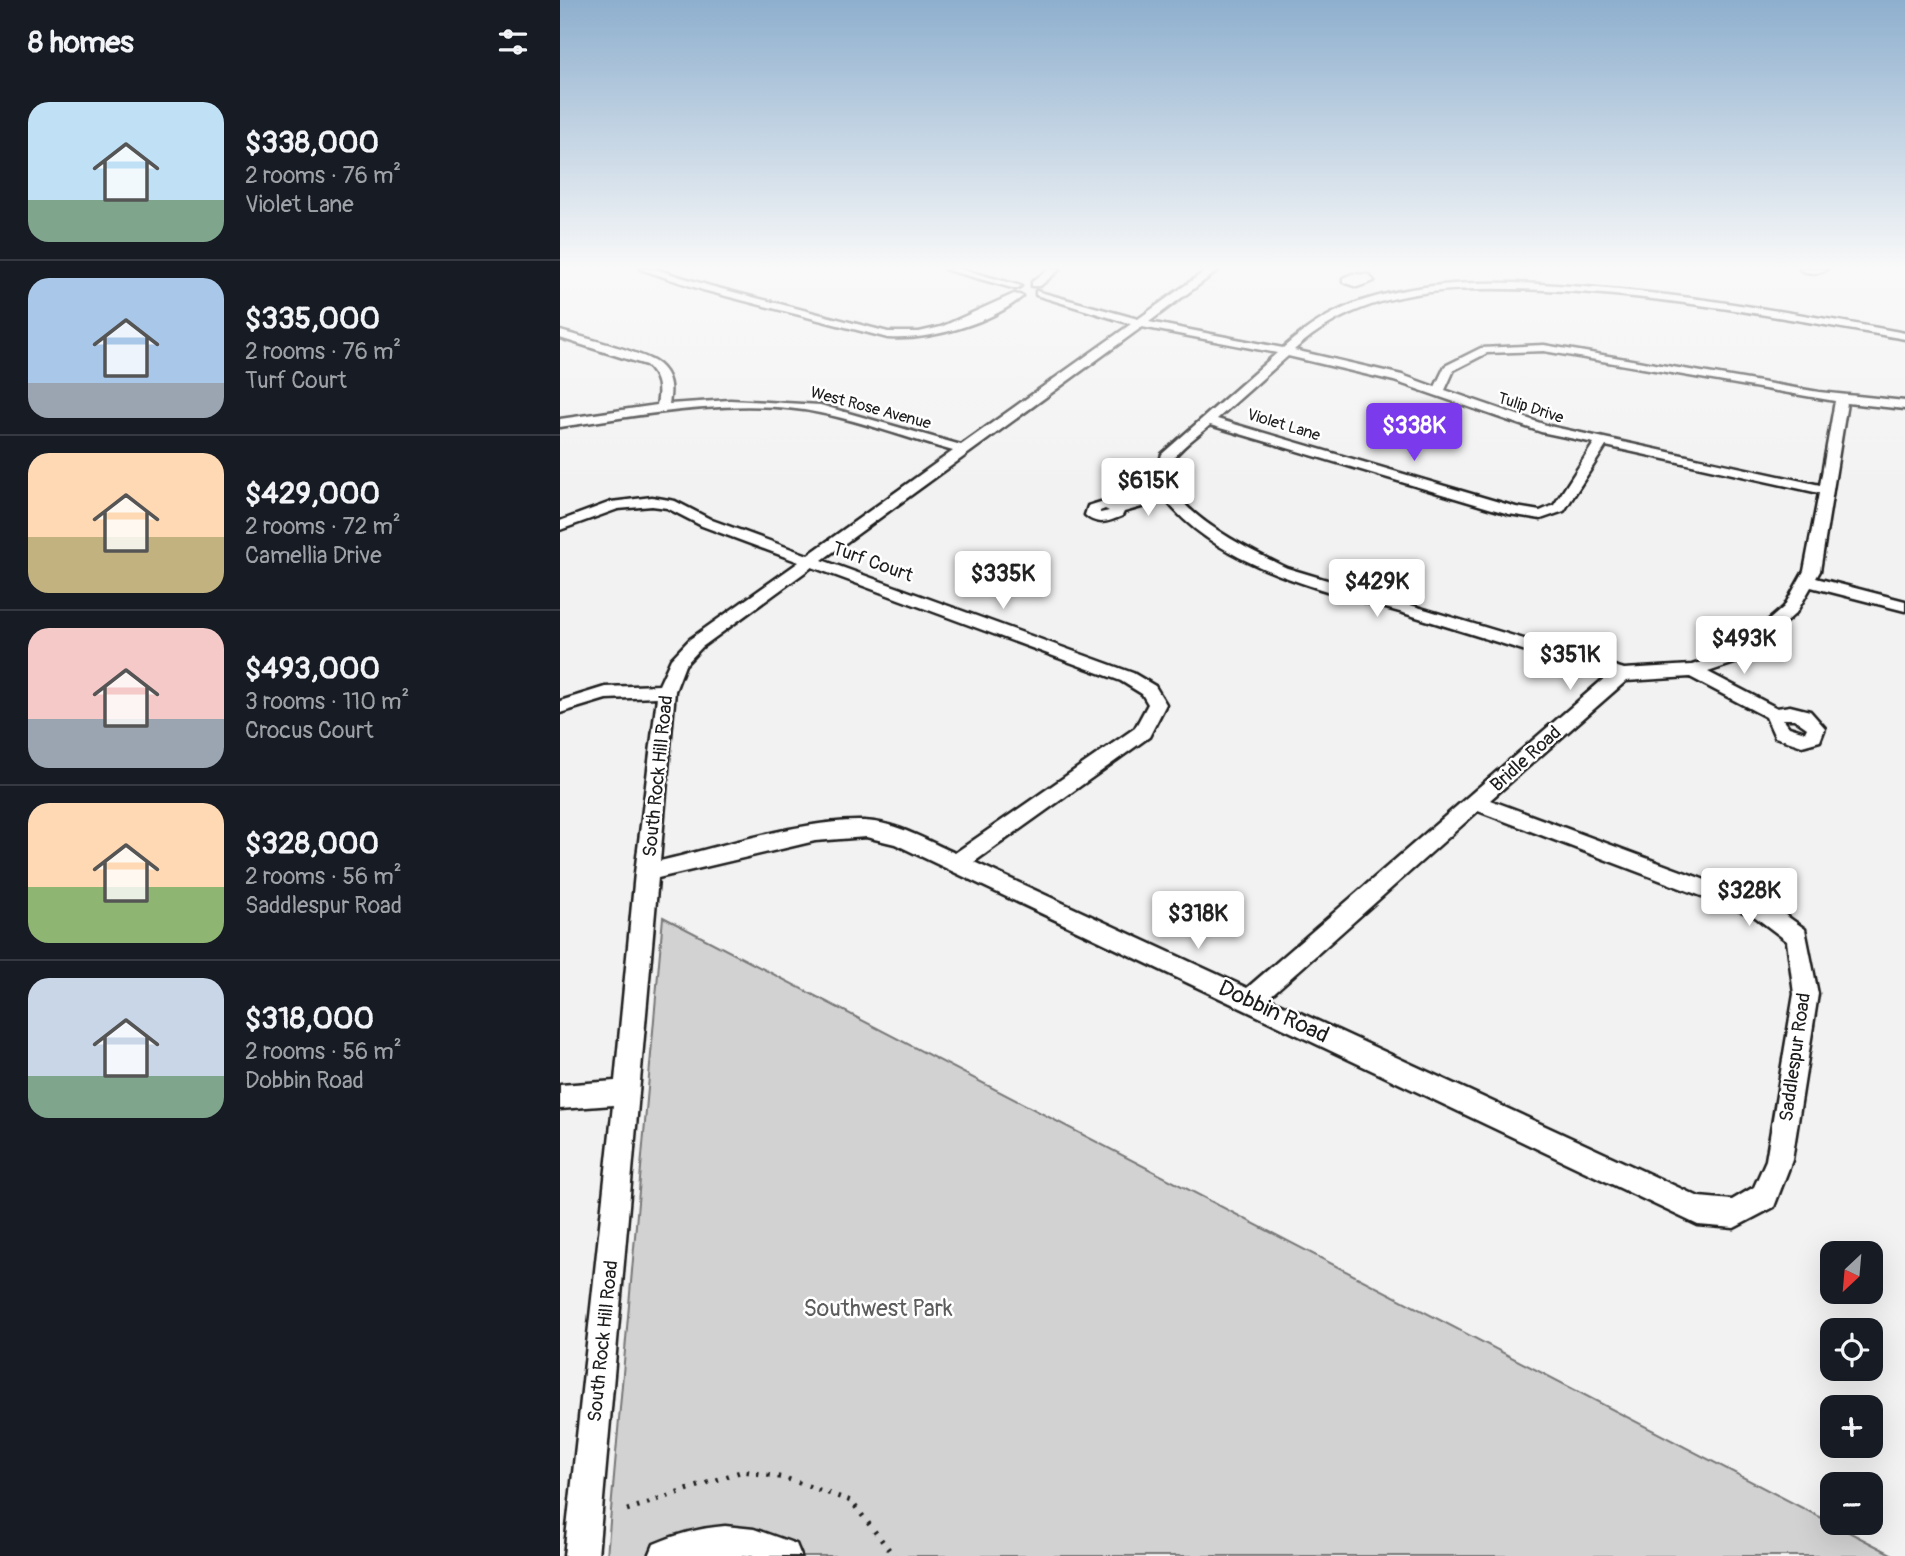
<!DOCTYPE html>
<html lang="en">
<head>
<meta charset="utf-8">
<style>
  body { margin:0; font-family:Pangolin,sans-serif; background:#20242c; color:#f1f3f6; height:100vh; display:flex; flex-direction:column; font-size:26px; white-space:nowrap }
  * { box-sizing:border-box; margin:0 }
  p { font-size:23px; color:#9ea1a6 }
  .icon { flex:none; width:38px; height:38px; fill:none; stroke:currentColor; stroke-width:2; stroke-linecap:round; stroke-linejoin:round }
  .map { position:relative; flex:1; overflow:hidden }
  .details { display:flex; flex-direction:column; background:#171b24; width:560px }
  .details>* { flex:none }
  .needle { width:46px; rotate:206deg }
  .fabs { position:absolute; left:1260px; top:1241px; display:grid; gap:14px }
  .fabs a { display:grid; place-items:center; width:63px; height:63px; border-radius:14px; background:#171b24; box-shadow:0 7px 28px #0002; font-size:35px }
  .price { position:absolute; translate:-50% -60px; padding:0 16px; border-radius:7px; background:#fff; color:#222; font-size:23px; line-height:46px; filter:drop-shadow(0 2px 4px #0008) }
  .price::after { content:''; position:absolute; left:50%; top:42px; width:21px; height:16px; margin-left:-10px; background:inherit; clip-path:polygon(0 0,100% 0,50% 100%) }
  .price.on { background:#7c3aed; color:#fff }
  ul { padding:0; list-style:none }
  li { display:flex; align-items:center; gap:21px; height:175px; padding:0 28px }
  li+li { border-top:2px solid #363941 }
  li span { display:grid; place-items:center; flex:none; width:196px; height:140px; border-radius:21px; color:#555 }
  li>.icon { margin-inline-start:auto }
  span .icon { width:84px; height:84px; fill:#fffc; stroke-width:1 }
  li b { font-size:30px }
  h2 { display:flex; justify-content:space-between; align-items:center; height:84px; padding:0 28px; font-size:30px }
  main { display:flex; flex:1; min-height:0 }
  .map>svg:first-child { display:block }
</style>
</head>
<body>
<main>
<section class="details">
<h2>8 homes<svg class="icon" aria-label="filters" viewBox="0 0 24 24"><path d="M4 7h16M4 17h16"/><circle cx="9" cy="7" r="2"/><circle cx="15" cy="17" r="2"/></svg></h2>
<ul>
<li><span style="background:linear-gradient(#bfe0f5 70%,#7fa58c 0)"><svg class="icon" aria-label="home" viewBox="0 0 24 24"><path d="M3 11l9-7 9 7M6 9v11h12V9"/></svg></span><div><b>$338,000</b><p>2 rooms · 76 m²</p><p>Violet Lane</p></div></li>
<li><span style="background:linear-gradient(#a9c7e8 75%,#9aa5b1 0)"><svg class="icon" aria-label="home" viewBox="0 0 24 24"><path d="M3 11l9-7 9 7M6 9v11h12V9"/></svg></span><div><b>$335,000</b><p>2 rooms · 76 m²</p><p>Turf Court</p></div></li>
<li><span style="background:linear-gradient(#ffd9b3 60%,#c2b280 0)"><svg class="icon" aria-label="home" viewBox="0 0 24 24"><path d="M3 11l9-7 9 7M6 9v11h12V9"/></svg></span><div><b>$429,000</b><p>2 rooms · 72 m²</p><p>Camellia Drive</p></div></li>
<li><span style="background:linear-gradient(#f6c9c9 65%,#9aa5b1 0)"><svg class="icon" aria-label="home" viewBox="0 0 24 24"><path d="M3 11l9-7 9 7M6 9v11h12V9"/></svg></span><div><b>$493,000</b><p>3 rooms · 110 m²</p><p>Crocus Court</p></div></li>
<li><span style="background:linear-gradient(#ffd9b3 60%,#8fb573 0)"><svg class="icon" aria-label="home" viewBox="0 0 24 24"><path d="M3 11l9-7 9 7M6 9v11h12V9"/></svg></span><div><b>$328,000</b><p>2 rooms · 56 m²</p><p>Saddlespur Road</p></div></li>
<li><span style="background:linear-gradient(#c9d6e8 70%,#7fa58c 0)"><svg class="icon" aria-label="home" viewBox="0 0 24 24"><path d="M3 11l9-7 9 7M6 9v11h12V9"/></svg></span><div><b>$318,000</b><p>2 rooms · 56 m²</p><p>Dobbin Road</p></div></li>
</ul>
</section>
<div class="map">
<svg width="1345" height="1556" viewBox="0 0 1345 1556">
  <rect width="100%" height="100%" fill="#f2f2f2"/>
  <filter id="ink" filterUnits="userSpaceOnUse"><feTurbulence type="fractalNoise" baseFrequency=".0143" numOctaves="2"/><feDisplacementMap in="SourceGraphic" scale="14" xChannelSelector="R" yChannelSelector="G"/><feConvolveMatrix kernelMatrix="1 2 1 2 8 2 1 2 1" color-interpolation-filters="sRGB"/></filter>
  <g filter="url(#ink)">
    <path fill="#d2d2d2" stroke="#777" stroke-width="2" d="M103,917l1232,639h-1288z"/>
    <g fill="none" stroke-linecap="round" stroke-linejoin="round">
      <g stroke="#1c1c1c" stroke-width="5">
        <path id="minor" d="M80,269h15l55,17 178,46h31l22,-5 73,-33 9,2c-31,27 -94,45 -135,42l-185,-48z
          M384,269h17l60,17 -5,3z
          M489,269h11l-20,17h-8v-4z
          M648,269h12l-71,53 134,26c25,-22 50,-38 82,-48 66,-21 137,-19 205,-14 112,7 224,27 335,47v6c-119,-21 -238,-43 -359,-49 -58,-2 -119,-4 -175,15 -29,10 -54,24 -77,45l108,25 33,12 10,-21 36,-18 63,-3 275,47 86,9v8l-58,-6 -27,168 -4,7 89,23v10l-94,-24 -15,26 -52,47 -36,12 69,36 13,-2 20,5 15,17 -5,13 -18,5 -27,-9 -9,-20 -76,-40 -64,4 -136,119 280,104 35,25 13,65 -26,166 -18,47 -40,21 -36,-3 -803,-381 -29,-7 -51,4 -157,37 -60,678h-34l49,-451 -53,4v-24l55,-4 20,-208 22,-176 -51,2 -46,14v-12l45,-14 54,-2 12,-26 19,-20 109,-77 -97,-36 -35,-18 -15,-2 -34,3 -58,21v-9l51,-19 41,-5 23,4 37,19 96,35 145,-104c-44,-12 -88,-29 -133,-38 -80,-17 -180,2 -260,14v-8l97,-14c3,-16 2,-28 -11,-40l-86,-27v-7c19,5 86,22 98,33 13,11 14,24 11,40l61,-4 90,5 141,40 170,-121 -95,-29v-4l102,28zM582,327l135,26 -115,101 -6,22 5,17 -41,11 -16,-3 -16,5 -3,9c12,11 23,7 37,1l2,-4 42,-12c55,70 167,92 247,116 65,20 129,40 194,60l-360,312 -273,-126 175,-125 17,-33 -11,-18 -22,-13 -311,-113zM984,351l291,50 -15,84 -271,-59 -104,-36 9,-20 33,-17zM728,356l106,25 147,51 53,11 -40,62 -14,6 -24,-4 -299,-88zM650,425l299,89 32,5 23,-8 42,-65 213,47 -15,78 -20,36 -52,45 -40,13 -68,4 -337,-101c-27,-13 -144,-67 -113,-110 9,-13 25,-23 36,-33zM545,509l4,2 -9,2v-2zM252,567l309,114 21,13 6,10 -13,24 -180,125c-28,-12 -59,-31 -91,-32 -60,-2 -144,26 -204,40l15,-170 10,-26 17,-18zM1223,719h11l13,9 -2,4 -16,-5zM918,811l276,105 33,25 7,53 -28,166 -12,27 -22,13 -33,-3 -431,-199z
          M1240,269h27c-6,5 -21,5 -27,0z
          M792,274l17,1 5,6 -17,6 -14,-5v-4z
          M165,1526l29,3 42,15 5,12h-152l5,-12c23,-10 46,-16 71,-18z"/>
      </g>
      <path stroke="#1c1c1c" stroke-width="5" stroke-dasharray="2.5 8" stroke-linecap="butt" d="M67,1510l116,-39 42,7 66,23 43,55"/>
      <use href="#minor" fill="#fff" fill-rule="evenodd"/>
    </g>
  </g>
  <linearGradient id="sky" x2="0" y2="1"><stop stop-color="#8eafce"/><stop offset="0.55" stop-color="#f9f9f9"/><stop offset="1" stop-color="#f9f9f9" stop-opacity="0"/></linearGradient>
  <rect width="1345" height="487" fill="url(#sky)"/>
  <g text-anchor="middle" stroke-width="5" stroke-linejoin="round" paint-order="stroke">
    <g font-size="16" fill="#1c1c1c" stroke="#fff">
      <text transform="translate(311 407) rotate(15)" y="6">West Rose Avenue</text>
      <text transform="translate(971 407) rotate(18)" y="6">Tulip Drive</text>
      <text transform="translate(724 424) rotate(17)" y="6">Violet Lane</text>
    </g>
    <g font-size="19" fill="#1c1c1c" stroke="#fff">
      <text transform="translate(313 561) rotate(20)" y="7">Turf Court</text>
      <text transform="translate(965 758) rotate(-42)" y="7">Bridle Road</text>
      <text transform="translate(97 776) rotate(-84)" y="7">South Rock Hill Road</text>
      <text transform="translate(1234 1057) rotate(-82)" y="7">Saddlespur Road</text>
      <text transform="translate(42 1341) rotate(-84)" y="7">South Rock Hill Road</text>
    </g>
    <g font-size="23" fill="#1c1c1c" stroke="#fff">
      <text transform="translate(714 1011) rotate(25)" y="8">Dobbin Road</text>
    </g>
    <g font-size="23" fill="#5c5c5c" stroke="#fff">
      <text x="318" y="1316">Southwest Park</text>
    </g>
  </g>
</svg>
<div class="fabs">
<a><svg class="needle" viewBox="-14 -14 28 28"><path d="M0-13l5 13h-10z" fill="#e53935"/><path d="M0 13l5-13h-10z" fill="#9ea1a6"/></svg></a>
<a><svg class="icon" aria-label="locate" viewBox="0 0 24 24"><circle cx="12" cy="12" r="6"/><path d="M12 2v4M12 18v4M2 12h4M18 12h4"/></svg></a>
<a>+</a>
<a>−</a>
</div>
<b class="price on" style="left:854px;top:463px">$338K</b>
<b class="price" style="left:588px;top:518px">$615K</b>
<b class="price" style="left:443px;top:611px">$335K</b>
<b class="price" style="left:817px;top:619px">$429K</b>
<b class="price" style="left:1184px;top:676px">$493K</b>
<b class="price" style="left:1010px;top:692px">$351K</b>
<b class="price" style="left:1189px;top:928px">$328K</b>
<b class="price" style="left:638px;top:951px">$318K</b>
</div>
</main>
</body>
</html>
